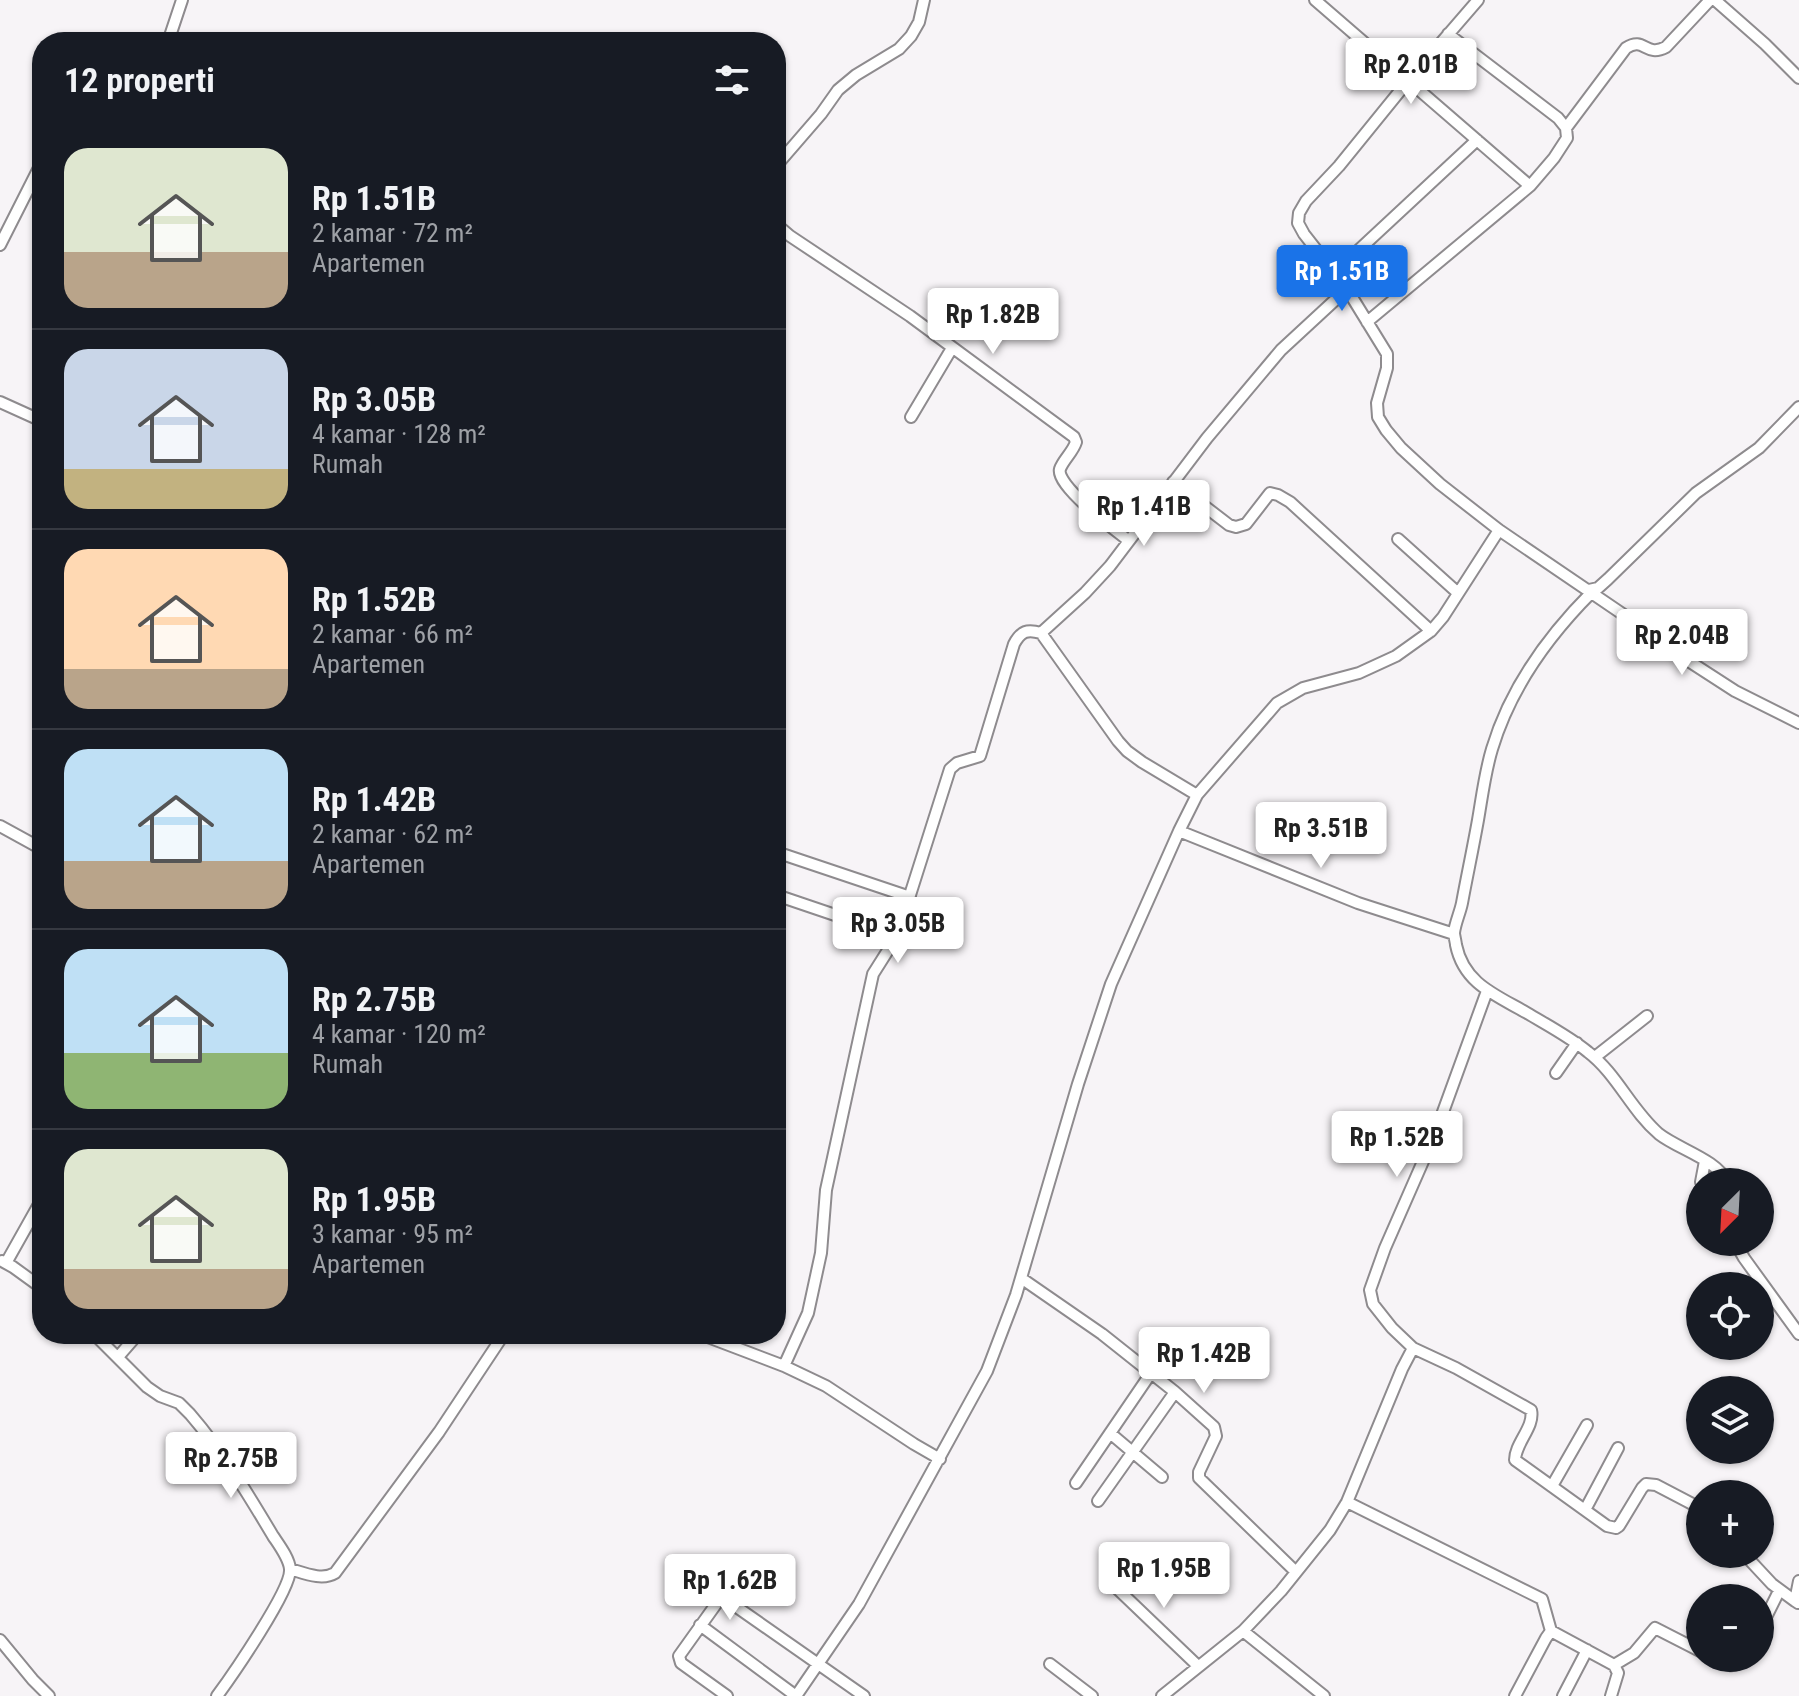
<!DOCTYPE html>
<html lang="id">
<head>
<meta charset="utf-8">
<style>
  body { margin:0; font-family:"Roboto Condensed",sans-serif; background:#20242c; color:#f1f3f6; height:100vh; display:flex; flex-direction:column; font-size:30px; white-space:nowrap }
  * { box-sizing:border-box; margin:0 }
  p { font-size:26px; color:#9ea1a6 }
  .icon { flex:none; width:44px; height:44px; fill:none; stroke:currentColor; stroke-width:2; stroke-linecap:round; stroke-linejoin:round }
  .map { position:relative; flex:1; overflow:hidden }
  .details { position:absolute; left:32px; top:32px; width:754px; height:1312px; display:flex; flex-direction:column; background:#171b24; border-radius:32px; box-shadow:0 2px 6px #0004 }
  .details>* { flex:none }
  .needle { width:52px; rotate:204deg }
  .tools { position:absolute; left:1686px; top:1168px; display:grid; gap:16px }
  .tools a { display:grid; place-items:center; width:88px; height:88px; border-radius:50%; background:#171b24; box-shadow:0 2px 6px #0004; font-size:40px }
  .price { position:absolute; translate:-50% -68px; padding:0 18px; border-radius:8px; background:#fff; color:#222; font-size:26px; line-height:52px; filter:drop-shadow(0 2px 4px #0008) }
  .price::after { content:''; position:absolute; left:50%; top:48px; width:24px; height:18px; margin-left:-12px; background:inherit; clip-path:polygon(0 0,100% 0,50% 100%) }
  .price.selected { background:#1a73e8; color:#fff }
  ul { padding:0; list-style:none }
  li { display:flex; align-items:center; gap:24px; height:200px; padding:0 32px }
  li+li { border-top:2px solid #363941 }
  li span { display:grid; place-items:center; flex:none; width:224px; height:160px; border-radius:24px; color:#555 }
  li>.icon { margin-inline-start:auto }
  span .icon { width:96px; height:96px; fill:#fffc; stroke-width:1 }
  li b { font-size:34px }
  h2 { display:flex; justify-content:space-between; align-items:center; height:96px; padding:0 32px; font-size:34px }
  .map>svg:first-child { display:block }
</style>
</head>
<body>
<div class="map">
<svg width="1799" height="1696" viewBox="0 0 1799 1696">
  <rect width="100%" height="100%" fill="#f7f4f7"/>
  <g fill="none" stroke-linecap="round" stroke-linejoin="round">
    <g stroke="#8e8b8e" stroke-width="14">
      <path id="street" d="M1315,0l215,186
        M1478,0l-70,81 -69,85 -33,35 -7,12 -1,10 6,11 43,55 40,65v14l-10,35 1,14 8,13 15,18 39,36 59,46 125,85 43,32 68,44 64,32
        M1715,0l50,44 34,34
        M168,42l14,-42
        M1566,128l60,-80c19,-12 19,10 40,-1l44,-47
        M776,166l45,-52 17,-24 18,-15 43,-26 12,-13 8,-14 5,-22
        M776,224l14,12 120,80 164,121 2,5c-3,10 -13,18 -16,27 -5,16 55,61 68,71
        M0,245l42,-83
        M1334,273l143,-133
        M1367,322l163,-136 24,-28 13,-20 -1,-10 -8,-10 -110,-84
        M0,402l42,19
        M911,417l41,-69
        M1173,482l56,43 7,2 10,-3 24,-31 8,2 12,7 141,129
        M1398,539l60,54
        M1589,590l9,-2 10,-9 88,-86 63,-45 40,-41
        M1592,592c-44,44 -82,97 -100,157 -7,23 -10,48 -14,71 -5,28 -11,56 -16,83 -2,10 -7,20 -8,30 0,2 2,10 2,12 8,39 40,50 71,68 20,12 43,24 61,39 29,22 43,58 71,82 19,15 59,26 68,48
        M1197,795l-55,-33 -15,-11 -9,-10 -77,-108 44,-40 25,-27 97,-128 74,-88 66,-61
        M0,826l42,23
        M1179,831l179,72 96,31
        M776,852l134,45
        M776,895l121,41
        M1595,1057l52,-41
        M1556,1073l21,-30
        M1701,1182l4,-21
        M1694,1222l6,-32
        M1735,1242l9,16 55,76
        M2,1261l11,6 29,21
        M6,1263l36,-64
        M1021,1278l81,56 73,58 39,35 2,9 -17,36v6l97,94
        M94,1334l53,53 13,9 19,7 11,11c32,37 58,80 83,122 6,9 16,22 17,33 2,20 -59,108 -73,127
        M700,1334l84,32
        M1413,1348l-21,-20 -19,-24 -3,-14 15,-42 50,-114 52,-143
        M118,1357l20,-23
        M1110,1433l52,44
        M940,1459l-26,-15 -88,-58 -42,-20 24,-53 13,-60 5,-63 47,-216 24,-38 53,-167 7,-6 23,-7 34,-112c7,-13 13,-15 27,-11
        M1076,1483l75,-110
        M1552,1486l35,-61
        M1098,1501l77,-109
        M1347,1502l195,97 9,32 63,34 20,-12 21,-25 45,23
        M1585,1510l33,-62
        M1744,1554l28,30 23,17
        M290,1569c14,4 32,12 45,4l104,-141 65,-98
        M1106,1578l92,88
        M1798,1603l-3,-2 4,-20
        M700,1625l96,71
        M1760,1629l19,-38
        M1243,1631l81,65
        M0,1640l33,40 16,16
        M1713,1658c12,7 21,12 32,0
        M1050,1664l42,32
        M727,1696l-46,-33 -2,-7 40,-56 3,-2 6,3 136,95
        M796,1696l63,-92 128,-233 29,-76 62,-211 33,-100 68,-153 18,-36 80,-92 26,-15 56,-15 37,-17 35,-25 12,-14 56,-87
        M1162,1696l81,-65 38,-40 49,-61 17,-28 55,-133 11,-21 43,20 75,42c4,17 -16,33 -16,50l92,66 9,2 3,-2 23,-38 4,-4 10,1 44,23
        M1515,1696l31,-58 5,-7
        M1563,1696l24,-46
        M1611,1696l7,-23 -4,-8"/>
    </g>
    <use href="#street" stroke="#fff" stroke-width="10"/>
  </g>
</svg>
<div class="tools">
<a><svg class="needle" viewBox="-14 -14 28 28"><path d="M0-13l5 13h-10z" fill="#e53935"/><path d="M0 13l5-13h-10z" fill="#9ea1a6"/></svg></a>
<a><svg class="icon" aria-label="locate" viewBox="0 0 24 24"><circle cx="12" cy="12" r="6"/><path d="M12 2v4M12 18v4M2 12h4M18 12h4"/></svg></a>
<a><svg class="icon" aria-label="layers" viewBox="0 0 24 24"><path d="M12 4l9 5-9 5-9-5zM3 14l9 5 9-5"/></svg></a>
<a>+</a>
<a>−</a>
</div>
<b class="price" style="left:1411px;top:106px">Rp 2.01B</b>
<b class="price selected" style="left:1342px;top:313px">Rp 1.51B</b>
<b class="price" style="left:993px;top:356px">Rp 1.82B</b>
<b class="price" style="left:1144px;top:548px">Rp 1.41B</b>
<b class="price" style="left:1682px;top:677px">Rp 2.04B</b>
<b class="price" style="left:1321px;top:870px">Rp 3.51B</b>
<b class="price" style="left:898px;top:965px">Rp 3.05B</b>
<b class="price" style="left:1397px;top:1179px">Rp 1.52B</b>
<b class="price" style="left:1204px;top:1395px">Rp 1.42B</b>
<b class="price" style="left:231px;top:1500px">Rp 2.75B</b>
<b class="price" style="left:1164px;top:1610px">Rp 1.95B</b>
<b class="price" style="left:730px;top:1622px">Rp 1.62B</b>
<section class="details">
<h2>12 properti<svg class="icon" aria-label="filters" viewBox="0 0 24 24"><path d="M4 7h16M4 17h16"/><circle cx="9" cy="7" r="2"/><circle cx="15" cy="17" r="2"/></svg></h2>
<ul>
<li><span style="background:linear-gradient(#dfe7d0 65%,#b9a48a 0)"><svg class="icon" aria-label="home" viewBox="0 0 24 24"><path d="M3 11l9-7 9 7M6 9v11h12V9"/></svg></span><div><b>Rp 1.51B</b><p>2 kamar · 72 m²</p><p>Apartemen</p></div></li>
<li><span style="background:linear-gradient(#c9d6e8 75%,#c2b280 0)"><svg class="icon" aria-label="home" viewBox="0 0 24 24"><path d="M3 11l9-7 9 7M6 9v11h12V9"/></svg></span><div><b>Rp 3.05B</b><p>4 kamar · 128 m²</p><p>Rumah</p></div></li>
<li><span style="background:linear-gradient(#ffd9b3 75%,#b9a48a 0)"><svg class="icon" aria-label="home" viewBox="0 0 24 24"><path d="M3 11l9-7 9 7M6 9v11h12V9"/></svg></span><div><b>Rp 1.52B</b><p>2 kamar · 66 m²</p><p>Apartemen</p></div></li>
<li><span style="background:linear-gradient(#bfe0f5 70%,#b9a48a 0)"><svg class="icon" aria-label="home" viewBox="0 0 24 24"><path d="M3 11l9-7 9 7M6 9v11h12V9"/></svg></span><div><b>Rp 1.42B</b><p>2 kamar · 62 m²</p><p>Apartemen</p></div></li>
<li><span style="background:linear-gradient(#bfe0f5 65%,#8fb573 0)"><svg class="icon" aria-label="home" viewBox="0 0 24 24"><path d="M3 11l9-7 9 7M6 9v11h12V9"/></svg></span><div><b>Rp 2.75B</b><p>4 kamar · 120 m²</p><p>Rumah</p></div></li>
<li><span style="background:linear-gradient(#dfe7d0 75%,#b9a48a 0)"><svg class="icon" aria-label="home" viewBox="0 0 24 24"><path d="M3 11l9-7 9 7M6 9v11h12V9"/></svg></span><div><b>Rp 1.95B</b><p>3 kamar · 95 m²</p><p>Apartemen</p></div></li>
</ul>
</section>
</div>
</body>
</html>
